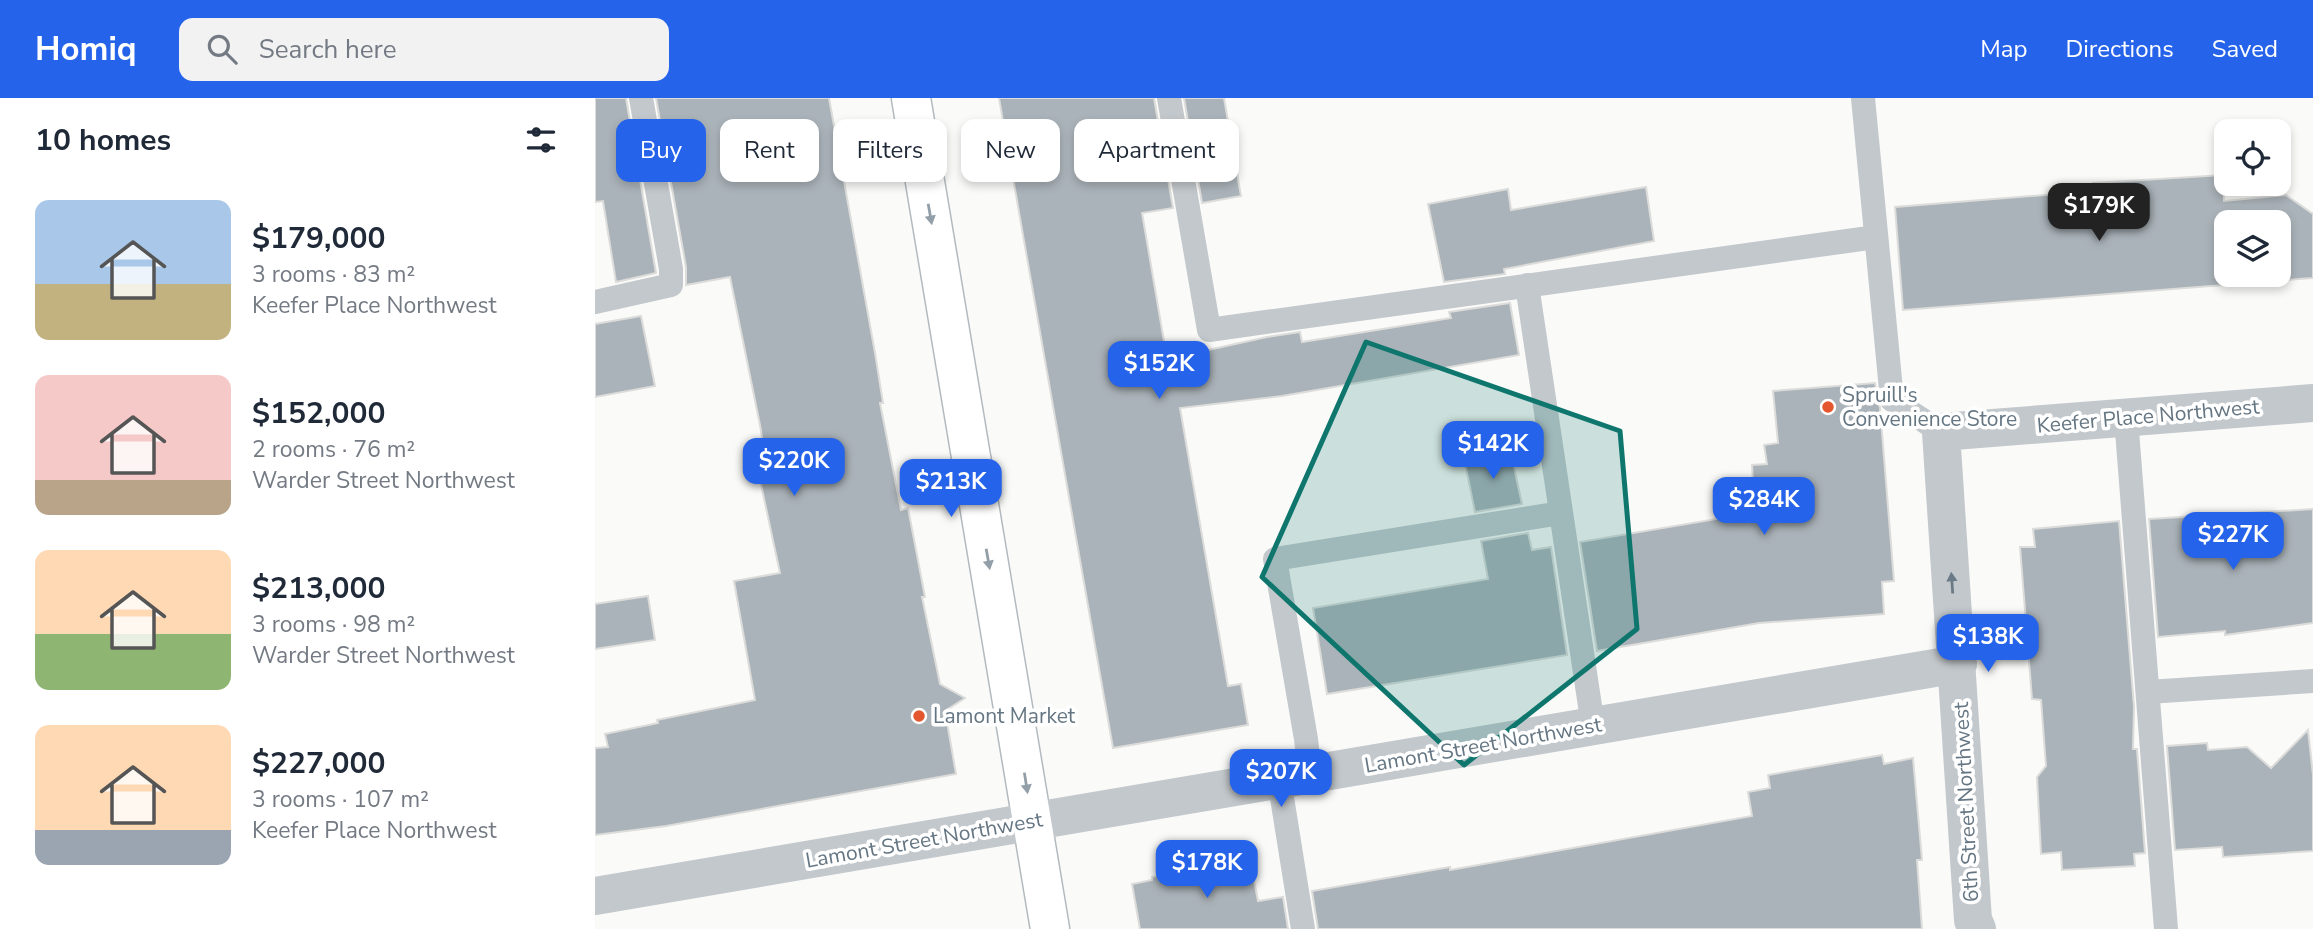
<!DOCTYPE html>
<html lang="en">
<head>
<meta charset="utf-8">
<style>
  body { margin:0; font-family:"Nunito Sans",sans-serif; background:#f2f2f3; color:#1f2937; height:100vh; display:flex; flex-direction:column; font-size:26px; white-space:nowrap }
  * { box-sizing:border-box; margin:0 }
  p { font-size:23px; color:#747a83 }
  .icon { flex:none; width:38px; height:38px; fill:none; stroke:currentColor; stroke-width:2; stroke-linecap:round; stroke-linejoin:round }
  .map { position:relative; flex:1; overflow:hidden }
  .side { display:flex; flex-direction:column; background:#fff; width:595px }
  .side>* { flex:none }
  .top-card { position:absolute; left:21px; top:21px; width:665px; height:63px; display:flex; gap:14px }
  .fabs { position:absolute; left:1619px; top:21px; display:grid; gap:14px }
  .fabs a { display:grid; place-items:center; width:77px; height:77px; border-radius:14px; background:#fff; box-shadow:0 4px 10px #0003; font-size:35px }
  .price { position:absolute; translate:-50% -60px; padding:0 16px; border-radius:14px; background:#2563eb; color:#fff; font-size:23px; line-height:46px; filter:drop-shadow(0 2px 4px #0008) }
  .price::after { content:''; position:absolute; left:50%; top:42px; width:21px; height:16px; margin-left:-10px; background:inherit; clip-path:polygon(0 0,100% 0,50% 100%) }
  .price.active { background:#222; color:#fff }
  ul { padding:0; list-style:none }
  li { display:flex; align-items:center; gap:21px; height:175px; padding:0 35px }
  li span { display:grid; place-items:center; flex:none; width:196px; height:140px; border-radius:14px; color:#555 }
  li>.icon { margin-inline-start:auto }
  span .icon { width:84px; height:84px; fill:#fffc; stroke-width:1 }
  li b { font-size:30px }
  h2 { display:flex; justify-content:space-between; align-items:center; height:84px; padding:0 35px; font-size:30px }
  .tag { padding:0 24px; border-radius:14px; background:#fff; box-shadow:0 4px 10px #0003; font-size:24px; line-height:63px }
  .tag.active { background:#2563eb; color:#fff }
  header { display:flex; align-items:center; gap:42px; box-sizing:border-box; height:98px; padding:0 35px; background:#2563eb; color:#fff }
  header strong { font-size:33px }
  nav { display:flex; gap:38px; margin-inline-start:auto; font-size:24px }
  .search { width:490px; height:63px; background:#f2f2f3; display:flex; align-items:center; gap:18px; box-sizing:border-box; padding:0 24px; border-radius:14px; color:#747a83; font-size:26px }
  main { display:flex; flex:1; min-height:0 }
  .map>svg:first-child { display:block }
</style>
</head>
<body>
<header>
<strong>Homiq</strong>
<div class="search"><svg class="icon" aria-label="search" viewBox="0 0 24 24"><circle cx="10" cy="10" r="6"/><path d="M15 15l6 6"/></svg>Search here</div>
<nav><a>Map</a><a>Directions</a><a>Saved</a></nav>
</header>
<main>
<section class="side">
<h2>10 homes<svg class="icon" aria-label="filters" viewBox="0 0 24 24"><path d="M4 7h16M4 17h16"/><circle cx="9" cy="7" r="2"/><circle cx="15" cy="17" r="2"/></svg></h2>
<ul>
<li><span style="background:linear-gradient(#a9c7e8 60%,#c2b280 0)"><svg class="icon" aria-label="home" viewBox="0 0 24 24"><path d="M3 11l9-7 9 7M6 9v11h12V9"/></svg></span><div><b>$179,000</b><p>3 rooms · 83 m²</p><p>Keefer Place Northwest</p></div></li>
<li><span style="background:linear-gradient(#f6c9c9 75%,#b9a48a 0)"><svg class="icon" aria-label="home" viewBox="0 0 24 24"><path d="M3 11l9-7 9 7M6 9v11h12V9"/></svg></span><div><b>$152,000</b><p>2 rooms · 76 m²</p><p>Warder Street Northwest</p></div></li>
<li><span style="background:linear-gradient(#ffd9b3 60%,#8fb573 0)"><svg class="icon" aria-label="home" viewBox="0 0 24 24"><path d="M3 11l9-7 9 7M6 9v11h12V9"/></svg></span><div><b>$213,000</b><p>3 rooms · 98 m²</p><p>Warder Street Northwest</p></div></li>
<li><span style="background:linear-gradient(#ffd9b3 75%,#9aa5b1 0)"><svg class="icon" aria-label="home" viewBox="0 0 24 24"><path d="M3 11l9-7 9 7M6 9v11h12V9"/></svg></span><div><b>$227,000</b><p>3 rooms · 107 m²</p><p>Keefer Place Northwest</p></div></li>
</ul>
</section>
<div class="map">
<svg width="1718" height="831" viewBox="0 0 1718 831">
  <rect width="100%" height="100%" fill="#fafaf8"/>
  <path fill="#aab3b9" stroke="#dcdcda" stroke-width="2" fill-rule="evenodd" d="M0,0h31l30,175 -40,9 -13,-81 -8,1z
    M61,0h173l46,255 8,50h-3l21,107 7,-2 17,89h-3l18,87 25,14 -20,13 11,63 -290,52 -71,9v-87l13,-1 -3,-13 53,-11 -1,-3 98,-20 -21,-119 46,-8 -21,-98 9,-1 -8,-49 -30,-148 -44,8v-18z
    M404,0h155l19,110 -31,5 25,146 100,-22 33,-5 2,10 149,-24 -2,-6 61,-9 9,52 -237,41 -102,12 48,278 13,-2 7,41 -135,23z
    M589,0h40l17,98 -39,7z
    M1628,77l1,26 62,-6 27,19v64l-410,32 -8,-103 199,-16 -1,-8zM1631,124h53v53h-53z
    M1051,89l8,54 -150,28 1,5 -61,8 -16,-78 80,-15 3,21z
    M46,218l14,70 -60,11v-73z
    M1280,285l5,25 14,173 -12,1 2,32 -125,9 -162,28 -17,-109 172,-29 -1,-14h3l-2,-34 15,-1 -3,-19 14,-2 -5,-52z
    M915,351l12,55 -47,8 -11,-54z
    M1718,411v114l-88,12v-4l-67,6 -9,-118z
    M1524,423l15,186 -1,42h4l8,104 -11,1 1,12 -73,4 -1,-18 -20,2 -4,-77 9,-11 -5,-66 -9,-1 -12,-152h15l-2,-18z
    M933,435l4,17 19,-3 16,108 -240,39 -14,-86 175,-29 -7,-38z
    M53,498l7,44 -60,9v-45z
    M1713,632l5,45v76l-90,6 -1,-10 -47,3 -8,-104 40,-3 1,7 39,-3 24,21z
    M1287,657l2,9 29,-6 9,102h-5l5,69h-604l-6,-38 138,-24v3l302,-54 -4,-24 22,-4 -2,-13z
    M638,759l1,5 16,-3 8,42 25,-4 5,32h-148l-8,-45 20,-4v-3l37,-7 -1,-6z"/>
  <g fill="none" stroke-linecap="round" stroke-linejoin="round">
    <g stroke="#b3babf" stroke-width="41">
      <path id="secondary" d="M316,0l139,831"/>
    </g>
    <path stroke="#c3c8cc" stroke-width="24" d="M574,0l40,232 667,-93
      M1268,0l29,302 49,32
      M932,187l66,441
      M0,204l76,-17v-16l-30,-171
      M1531,320l40,511
      M1553,594l165,-11
      M715,676l-4,-35 -31,-180 286,-46
      M684,681l24,150"/>
    <path stroke="#c3c8cc" stroke-width="38" d="M0,798l1363,-232
      M1382,831l-4,-9 -32,-488 372,-29"/>
    <use href="#secondary" stroke="#fff" stroke-width="38"/>
  </g>
  <defs><path id="oneway-solid" d="M-6-.8H1V-3.2L6.5 0L1 3.2V.8H-6Z" transform="scale(1.75)"/></defs>
  <g fill="#939fa8">
    <use href="#oneway-solid" transform="translate(335 116) rotate(80)"/>
    <use href="#oneway-solid" transform="translate(393 461) rotate(80)"/>
    <use href="#oneway-solid" transform="translate(431 685) rotate(81)"/>
  </g>
  <use fill="#6a7a87" href="#oneway-solid" transform="translate(1357 485) rotate(-94)"/>
  <path fill="#0f766e" fill-opacity="0.2" stroke="#0f766e" stroke-width="5" stroke-linejoin="round" d="M771,244l254,89 17,198 -173,136 -202,-188z"/>
  <g fill="#e4572e" stroke="#fff" stroke-width="2.5">
    <circle cx="1233" cy="309" r="7"/>
    <circle cx="324" cy="618" r="7"/>
  </g>
  <g text-anchor="middle" stroke-width="7" stroke-linejoin="round" paint-order="stroke">
    <g font-size="21" fill="#657683" stroke="#fff" text-anchor="start">
      <text x="1247" y="304">Spruill's<tspan x="1247" dy="24">Convenience Store</tspan></text>
      <text x="338" y="625">Lamont Market</text>
    </g>
    <g font-size="21" fill="#657683" stroke="#fff">
      <text transform="translate(1553 318) rotate(-5)" y="7">Keefer Place Northwest</text>
      <text transform="translate(888 647) rotate(-10)" y="7">Lamont Street Northwest</text>
      <text transform="translate(1371 704) rotate(-93)" y="7">6th Street Northwest</text>
      <text transform="translate(329 742) rotate(-10)" y="7">Lamont Street Northwest</text>
    </g>
  </g>
</svg>
<div class="fabs">
<a><svg class="icon" aria-label="locate" viewBox="0 0 24 24"><circle cx="12" cy="12" r="6"/><path d="M12 2v4M12 18v4M2 12h4M18 12h4"/></svg></a>
<a><svg class="icon" aria-label="layers" viewBox="0 0 24 24"><path d="M12 4l9 5-9 5-9-5zM3 14l9 5 9-5"/></svg></a>
</div>
<b class="price active" style="left:1504px;top:145px">$179K</b>
<b class="price" style="left:564px;top:303px">$152K</b>
<b class="price" style="left:898px;top:383px">$142K</b>
<b class="price" style="left:199px;top:400px">$220K</b>
<b class="price" style="left:356px;top:421px">$213K</b>
<b class="price" style="left:1169px;top:439px">$284K</b>
<b class="price" style="left:1638px;top:474px">$227K</b>
<b class="price" style="left:1393px;top:576px">$138K</b>
<b class="price" style="left:686px;top:711px">$207K</b>
<b class="price" style="left:612px;top:802px">$178K</b>
<div class="top-card">
<a class="tag active">Buy</a>
<a class="tag">Rent</a>
<a class="tag">Filters</a>
<a class="tag">New</a>
<a class="tag">Apartment</a>
</div>
</div>
</main>
</body>
</html>
